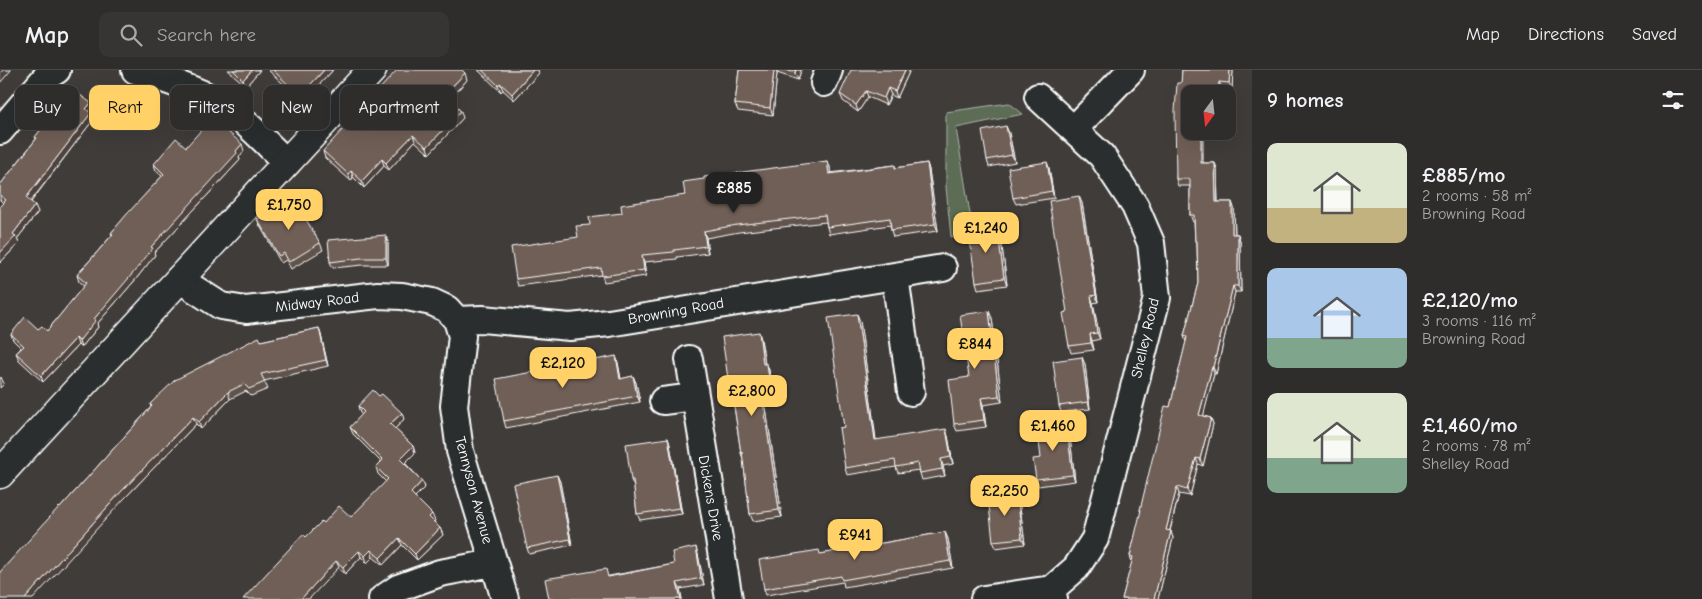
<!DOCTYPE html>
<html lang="en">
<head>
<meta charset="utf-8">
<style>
  body { margin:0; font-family:"Comic Neue",sans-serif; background:#373534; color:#f1f3f6; height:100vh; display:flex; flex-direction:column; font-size:19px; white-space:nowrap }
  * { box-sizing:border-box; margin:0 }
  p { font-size:16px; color:#a7a8a9 }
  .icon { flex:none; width:28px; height:28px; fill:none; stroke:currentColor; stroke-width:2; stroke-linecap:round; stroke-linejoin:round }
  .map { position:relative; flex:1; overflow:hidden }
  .details { display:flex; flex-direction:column; background:#2f2d2c; width:450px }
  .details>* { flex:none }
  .hud { position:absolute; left:15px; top:15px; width:475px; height:45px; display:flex; gap:10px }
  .needle { width:32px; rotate:195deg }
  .tools { position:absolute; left:1181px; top:15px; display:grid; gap:10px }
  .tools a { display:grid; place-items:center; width:55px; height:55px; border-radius:10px; background:#2f2d2c; box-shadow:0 5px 20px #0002,0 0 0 1px #4a4948; font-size:25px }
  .price { position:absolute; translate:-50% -42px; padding:0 11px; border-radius:10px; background:#ffd166; color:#111; font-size:16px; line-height:32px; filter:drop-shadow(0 1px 2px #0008) }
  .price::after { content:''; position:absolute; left:50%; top:30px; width:15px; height:11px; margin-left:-8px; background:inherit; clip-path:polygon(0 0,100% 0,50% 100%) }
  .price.active { background:#222; color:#fff }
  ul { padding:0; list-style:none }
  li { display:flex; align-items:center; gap:15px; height:125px; padding:0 15px }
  li span { display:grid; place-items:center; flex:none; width:140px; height:100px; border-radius:10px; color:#555 }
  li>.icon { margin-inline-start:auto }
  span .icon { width:60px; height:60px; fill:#fffc; stroke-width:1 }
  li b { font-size:21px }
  h2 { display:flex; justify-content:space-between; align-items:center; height:60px; padding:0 15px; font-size:21px }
  .chip { padding:0 18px; border-radius:10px; background:#2f2d2c; box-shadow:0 5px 20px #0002,0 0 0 1px #4a4948; font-size:18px; line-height:45px }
  .chip.active { background:#ffd166; color:#111 }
  header { display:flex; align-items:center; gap:30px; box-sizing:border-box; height:70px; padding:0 25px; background:#2f2d2c; border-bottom:1px solid #4a4948 }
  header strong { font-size:24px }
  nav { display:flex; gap:28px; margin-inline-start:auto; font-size:18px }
  .search { width:350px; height:45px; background:#373534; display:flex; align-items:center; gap:12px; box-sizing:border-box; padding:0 18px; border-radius:10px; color:#a7a8a9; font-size:19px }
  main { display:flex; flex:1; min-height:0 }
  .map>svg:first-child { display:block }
</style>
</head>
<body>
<header>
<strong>Map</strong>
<div class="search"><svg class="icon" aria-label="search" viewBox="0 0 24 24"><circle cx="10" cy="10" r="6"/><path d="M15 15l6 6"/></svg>Search here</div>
<nav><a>Map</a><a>Directions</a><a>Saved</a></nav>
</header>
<main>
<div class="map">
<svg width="1252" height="529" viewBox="0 0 1252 529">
  <rect width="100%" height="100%" fill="#3f3c3a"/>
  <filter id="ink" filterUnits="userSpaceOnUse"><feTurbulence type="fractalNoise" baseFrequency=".02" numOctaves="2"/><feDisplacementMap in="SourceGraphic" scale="10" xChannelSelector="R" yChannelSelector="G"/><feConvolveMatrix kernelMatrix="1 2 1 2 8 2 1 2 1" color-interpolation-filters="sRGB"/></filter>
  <g filter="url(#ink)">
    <path fill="#5b6c55" stroke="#adb6aa" d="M1009,33l14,11 -67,14 17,104 -22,5 -5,-50v-75z"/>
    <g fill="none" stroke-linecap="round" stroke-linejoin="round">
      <g stroke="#fff" stroke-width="30">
        <path id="minor" d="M135,0c25,8 52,16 76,28 28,15 53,43 76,65
          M824,13l5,-13
          M1038,27l64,59 33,50 16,37 6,55 -62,241 -19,29 -24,21 2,10
          M1074,59l57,-59
          M0,61l46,-54 11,-7
          M895,206l16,116
          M179,209l42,27 25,4 132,-15 24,1 30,6 15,7 10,11 5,16 -8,70 6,45 45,148
          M457,250l25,-1 88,8 39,-4 334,-55
          M689,289l40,240
          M663,331l31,-4
          M382,529l16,-11 42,-15 53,-10
          M984,529l68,-10"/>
      </g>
      <g stroke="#fff" stroke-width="31">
        <path id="secondary" d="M0,404l372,-404"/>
      </g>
      <use href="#minor" stroke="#2a2d2e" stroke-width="26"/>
      <use href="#secondary" stroke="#2a2d2e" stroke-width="28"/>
    </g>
    <path fill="#60524b" stroke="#fff" d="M228,0h32l-14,16z
      M268,0h65l-30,32z
      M478,0h60l1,3 -25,27 -11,-10 -2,2z
      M739,0h62l-3,10 -21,-7 -4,42 -35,-4 -3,-7z
      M910,0l-13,28 -6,-3 -5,10 -18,-8 -10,15 -15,-11 -3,-7z
      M1182,0h51l-1,19 -10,-1 -1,6h-31l13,69h12l2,6 1,33h14l2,6 1,26h3l2,7 1,51h-6l-19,82h-2l-11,42 8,2 2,6 -10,42 -5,-2 -8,32 -11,-2 -9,37 3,7 -15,61h-36l10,-37 -2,-6 11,-43 -1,-3 30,-103 16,-65 -2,-6 14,-53 -1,-36 -2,-6 -1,-19h-1l-3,-7v-29h-12l-2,-7z
      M467,10l-18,20 14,18 -34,36 -14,-13 -26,29 -5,-4 -20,22 -11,-11 -2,4 -26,-23 -2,-7z
      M71,28l22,12 -3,3 3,7 -62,82 7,10 -21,27 2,4 -19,20v-57l3,-3 -3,-3v-15l36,-46 -1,-2z
      M1009,63l6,29 -26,5 -2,-7z
      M186,77l58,4 -5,6 1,3 -86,93 1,2 -19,24 -39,45 1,3 -17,21 -3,-3 -35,37 -24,-22 -3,-7 5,-5 -8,-8 -2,-6 27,-5 9,2 37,-45 -5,-4 -2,-7 35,-40 -1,-2 51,-57 -6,-5 -2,-7z
      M827,91l3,6v6l65,-8v3l32,-5 2,7 9,61 -45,6 -2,-7 -1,-5 -61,9 -2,-7 -1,-5 -87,10 -33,6 2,15 -31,4v2l-33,3 2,14 -42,6 -2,-7 -84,11 -2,-7 62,-42 12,-12 32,-12 63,-18z
      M1047,92l2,6 5,30 -38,6 -3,-6z
      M1082,133l16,99 -5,1 7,36 -8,2 2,9 -23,3 -2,-7 -2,-34z
      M257,149l63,24 3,7 -32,19 -5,-9 -5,3 -21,-37z
      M997,156l3,6 7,53 -29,4 -2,-7z
      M386,165l2,7v23h-25l-30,3 -3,-6z
      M992,248l10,84 -19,3 3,22 -29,4 -3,-7 15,-47z
      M860,251l16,119 72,-4 5,28 -10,2 2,10 -23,4 -3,-10 -21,3 -2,-6 -49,8 -2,-7 -1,-41z
      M319,258l2,7 7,31 -64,15 4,8 -17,7 -5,-5 -16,8 -29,30 -5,-5 -73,76 -63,8 91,-101 -1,-3 111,-63z
      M761,269l4,25 4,6 4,31 -8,1 17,115 -29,4 -3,-7 -7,-55 -2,-6 -7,-47 -3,-6z
      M616,286l2,7 3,16 12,-3 3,7 4,19 -134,26 -2,-7z
      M1085,294l5,45 -29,3 -2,-6z
      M358,336l46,13 -9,10 18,17 2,7 -10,10 17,18 3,6 -10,10 20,24 -1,1 6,6 3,7 -26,25 -15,-15 -19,20 -10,-8 -6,6 -6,-6 -16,17 -39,-37 18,-14 27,-6 35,-35 -8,-8 -2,-7 5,-5 -28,-28 -3,-7 12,-12 -2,-2z
      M1069,358l6,53 -37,5 -2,-7 5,-21z
      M668,368l2,7 12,69 -42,6 -3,-6 -3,-27 -3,-7z
      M557,405l3,7 12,63 -43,9 -2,-6z
      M1019,430l6,44 -29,4 -3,-7z
      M945,462l3,7 5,29 -109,19 -1,-5 -77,13 -2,-6 57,-35z
      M698,484l6,31 -24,4 2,10h-133l60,-23 65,-12z"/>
    <path fill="#4e423d" stroke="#fff" d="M3,0h8l-11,13v-10z
      M252,0h8l-14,16 -3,-6z
      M324,0h9l-30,32 -3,-6z
      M533,0h5l1,3 -25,27 -2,-6z
      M774,0h2l1,3 -4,42 -3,-7z
      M796,0h5l-3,10 -3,-7z
      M905,0h5l-13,28 -2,-7z
      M1230,0h3l-1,19 -3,-6z
      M465,3l2,7 -21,22 -2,-7z
      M1219,12l3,6 -1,6h-3z
      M500,13l3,7 -2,2 -3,-7z
      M888,18l3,7 -5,10 -2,-7z
      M866,21l2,6 -10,15 -2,-7z
      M91,33l2,7 -5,6 -2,-7z
      M461,41l2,7 -34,36 -2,-7z
      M91,43l2,7 -65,85 -2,-7z
      M1006,56l3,7 6,29 -3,-7z
      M1201,61h2v38l-2,-6z
      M413,65l2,6 -26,29 -3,-7z
      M242,74l2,7 -5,6 1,3 -86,93 1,2 -19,24 -39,45 1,3 -17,21 -2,-7 15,-22 57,-72z
      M382,89l2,7 -20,22 -2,-7z
      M827,91l3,6 1,13 -2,-6z
      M1047,92l2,6 5,30 -2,-7z
      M927,93l2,7 9,61 -3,-7z
      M1215,93l2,6 1,40 -2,-7z
      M351,101l2,6 -2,4 -3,-7z
      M1079,126l3,7 16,99 -2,-7z
      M1232,132l2,6 1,33 -3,-7z
      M35,135l3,7 -21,27 2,4 -19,20v-10l13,-19z
      M997,156l3,6 7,53 -3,-7z
      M704,161l2,7 2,15 -2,-7z
      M1238,164l2,7 1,51 -3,-6z
      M386,165l2,7v23l-2,-7z
      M642,185l2,7 2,14 -2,-6z
      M1233,216l2,6 -19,82 -3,-7z
      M1091,226l2,7 7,36 -3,-6z
      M989,241l3,7 10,84 -3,-6z
      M857,244l3,7 17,126 -2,-7z
      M319,258l2,7 7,31 -2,-6z
      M759,262l2,7 5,32 -3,-7z
      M1090,264l2,7 2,9 -3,-7z
      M76,268l2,7 -35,37 -2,-6z
      M616,286l2,7 4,22 -2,-6z
      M1082,287l3,7 5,45 -2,-7z
      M767,294l2,6 4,31 -2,-7z
      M1212,297l2,7 -12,47 -3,-6z
      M633,306l3,7 4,19 -3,-6z
      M1,307l3,7 -4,4v-9z
      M228,322l2,7 -29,30 -2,-7z
      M762,325l3,7 17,115 -3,-7z
      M981,328l2,7 3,22 -2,-7z
      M402,343l2,6 -11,12 -3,-7z
      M193,347l3,7 -73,76 -90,99h-8l95,-106z
      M1211,348l2,6 -10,42 -3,-7z
      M1066,352l3,6 6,53 -2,-6z
      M946,359l2,7 5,28 -2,-7z
      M668,368l2,7 12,69 -2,-6z
      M413,376l2,7 -12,12 -3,-6z
      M1196,388l2,6 -8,32 -3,-6z
      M941,389l2,7 2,10 -3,-7z
      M557,405l3,7 12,63 -2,-6z
      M422,411l3,6 -12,12 -2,-6z
      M1177,417l2,7 -11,43 -2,-7z
      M1017,423l2,7 6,44 -3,-6z
      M432,444l3,7 -3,3 -3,-7z
      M440,458l3,7 -26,25 -2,-6z
      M1171,461l2,7 -15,61h-4z
      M945,462l3,7 5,29 -3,-7z
      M399,468l3,7 -19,20 -3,-7z
      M696,477l2,7 6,31 -3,-7z
      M371,480l2,7 -6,6 -2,-7z
      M359,481l2,6 -16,17 -2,-7z
      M336,491l3,6 -30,32h-8z
      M677,513l3,6 2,10h-1z"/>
    <path fill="#705f57" stroke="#fff" d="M233,0h19l-9,10z
      M273,0h51l-24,26z
      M397,0h65l3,3 -21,22 17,16 -34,36 -14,-12 -27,28 -4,-4 -20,22 -11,-10 -3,3 -25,-23z
      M482,0h51l-21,24 -12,-11 -2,2z
      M739,0h35l-4,38 -35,-4z
      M786,0h10l-1,3z
      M851,0h54l-10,21 -7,-3 -4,10 -18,-7 -10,14 -16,-11z
      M1182,0h48l-1,13 -10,-1 -1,12h-28v37h11v32h14l1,39h16v32h6v52h-5l-20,81h-1l-13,48 12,3 -11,41 -4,-1 -9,32 -10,-3 -11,43 5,1 -17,68h-32l11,-42 -3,-1 11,-46h-1l25,-104 5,1 17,-70 -3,-1 14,-53 -1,-42h-2l-1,-26h-4v-36h-14l-1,-68 2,-28h4z
      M76,22l15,11 -5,6 5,4 -65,85 9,7 -22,29 3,2 -16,17v-47l6,-6 -6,-5v-10l37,-47 -2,-1 33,-42 3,3z
      M212,48l30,26 -6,7 1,2 -86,94 2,1 -19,24 -40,47 2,1 -17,21 -3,-3 -35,38 -25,-23 8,-7 -13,-12 14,-17 13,12 4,-3 5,5 39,-48 -9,-8 36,-41 -2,-1 16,-19 37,-40 -10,-10 22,-26 10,9z
      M1006,56l6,29 -25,5 -5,-29z
      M827,91l2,13 66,-9v3l32,-5 8,61 -44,6 -1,-12 -63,9 -2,-12 -88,10 -33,6 2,15 -32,4v2l-32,3 2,15 -42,6 -1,-8 -85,11 -5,-32 67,-10 -2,-11 14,-1 -1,-8 33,-4 -1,-8 64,-10 -2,-13 21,-3v-2z
      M1047,92l5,29 -39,7 -5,-30z
      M1079,126l17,99 -5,1 6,37 -7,1 1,9 -22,3 -6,-33 4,-1 -18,-111z
      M294,129l26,44 -31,19 -5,-9 -5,3 -22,-37z
      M997,156l7,52 -28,4 -8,-53z
      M386,165v23h-25l-31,4 -2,-22z
      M989,241l10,85 -18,2 3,22 -30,4 -5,-44 20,-3 -9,-62z
      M857,244l18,126 71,-11 5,28 -10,2 1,10 -22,4 -2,-10 -22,4 -1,-7 -50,8 -6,-40 5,-1 -16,-109z
      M319,258l7,32 -65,14 4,8 -16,7 -5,-5 -16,8 -29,30 -6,-5 -73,76 -95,106h-25v-27l59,-65 1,1 92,-102 -2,-2 25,-24 84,-43 2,4z
      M759,262l4,32h4l4,30 -9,1 17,115 -29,4 -8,-62 -1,1 -8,-54 -2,1 -9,-63z
      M616,286l4,23 13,-3 4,20 -133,25 -8,-42z
      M1082,287l6,45 -29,4 -6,-45z
      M373,320l6,6 3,-2 20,19 -12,11 23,22 -13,13 22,22 -11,12 21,21 -3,3 11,11 -25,26 -16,-16 -19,20 -9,-8 -6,6 -6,-5 -16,16 -7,-6 -35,38h-58l60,-65 3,3 16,-16 2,2 15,-17 12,11 37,-38 -12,-12 7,-7 -33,-33 14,-15 -6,-6z
      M1066,352l7,53 -37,4 -3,-20 8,-1 -4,-33z
      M668,368l12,70 -43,6 -4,-34h-2l-5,-36z
      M557,405l13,64 -43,9 -14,-64z
      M1017,423l5,45 -29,3 -5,-44z
      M945,462l5,29 -108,19 -1,-4 -77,13 -5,-29 60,-10 1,4z
      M696,477l5,31 -24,5 4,16h-132l-4,-20 61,-10 2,8 66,-13 -2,-12z"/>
  </g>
  <g text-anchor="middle" stroke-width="4.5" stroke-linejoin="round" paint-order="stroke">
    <g font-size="15" fill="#fff" stroke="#2a2d2e">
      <text transform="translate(317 232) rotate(-7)" y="5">Midway Road</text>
      <text transform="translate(676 241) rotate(-10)" y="5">Browning Road</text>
      <text transform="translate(1145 268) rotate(-77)" y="5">Shelley Road</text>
      <text transform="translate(474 420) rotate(75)" y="5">Tennyson Avenue</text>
      <text transform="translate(711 428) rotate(80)" y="5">Dickens Drive</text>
    </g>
  </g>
</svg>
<div class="tools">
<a><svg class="needle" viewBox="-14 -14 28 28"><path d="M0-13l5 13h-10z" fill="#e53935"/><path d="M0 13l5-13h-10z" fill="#a7a8a9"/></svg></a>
</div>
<b class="price active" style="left:734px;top:144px">£885</b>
<b class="price" style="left:289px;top:161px">£1,750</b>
<b class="price" style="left:986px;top:184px">£1,240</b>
<b class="price" style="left:975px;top:300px">£844</b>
<b class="price" style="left:563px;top:319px">£2,120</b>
<b class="price" style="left:752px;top:347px">£2,800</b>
<b class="price" style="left:1053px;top:382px">£1,460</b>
<b class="price" style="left:1005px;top:447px">£2,250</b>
<b class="price" style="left:855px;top:491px">£941</b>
<div class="hud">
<a class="chip">Buy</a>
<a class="chip active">Rent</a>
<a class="chip">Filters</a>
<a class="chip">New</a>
<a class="chip">Apartment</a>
</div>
</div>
<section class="details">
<h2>9 homes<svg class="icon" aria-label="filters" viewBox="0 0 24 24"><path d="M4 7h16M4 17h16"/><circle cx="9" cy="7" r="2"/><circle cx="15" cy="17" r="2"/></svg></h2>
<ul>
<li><span style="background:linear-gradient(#dfe7d0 65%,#c2b280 0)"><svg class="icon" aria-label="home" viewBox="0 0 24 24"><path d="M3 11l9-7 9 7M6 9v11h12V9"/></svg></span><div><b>£885/mo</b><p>2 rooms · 58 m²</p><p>Browning Road</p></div></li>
<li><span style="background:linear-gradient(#a9c7e8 70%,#7fa58c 0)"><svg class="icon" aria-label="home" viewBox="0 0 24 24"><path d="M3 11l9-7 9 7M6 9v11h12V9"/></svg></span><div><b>£2,120/mo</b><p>3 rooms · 116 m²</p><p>Browning Road</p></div></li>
<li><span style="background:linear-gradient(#dfe7d0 65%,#7fa58c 0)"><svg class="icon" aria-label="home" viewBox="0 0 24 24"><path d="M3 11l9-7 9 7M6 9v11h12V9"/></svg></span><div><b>£1,460/mo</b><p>2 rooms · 78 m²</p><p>Shelley Road</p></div></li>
</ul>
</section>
</main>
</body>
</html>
